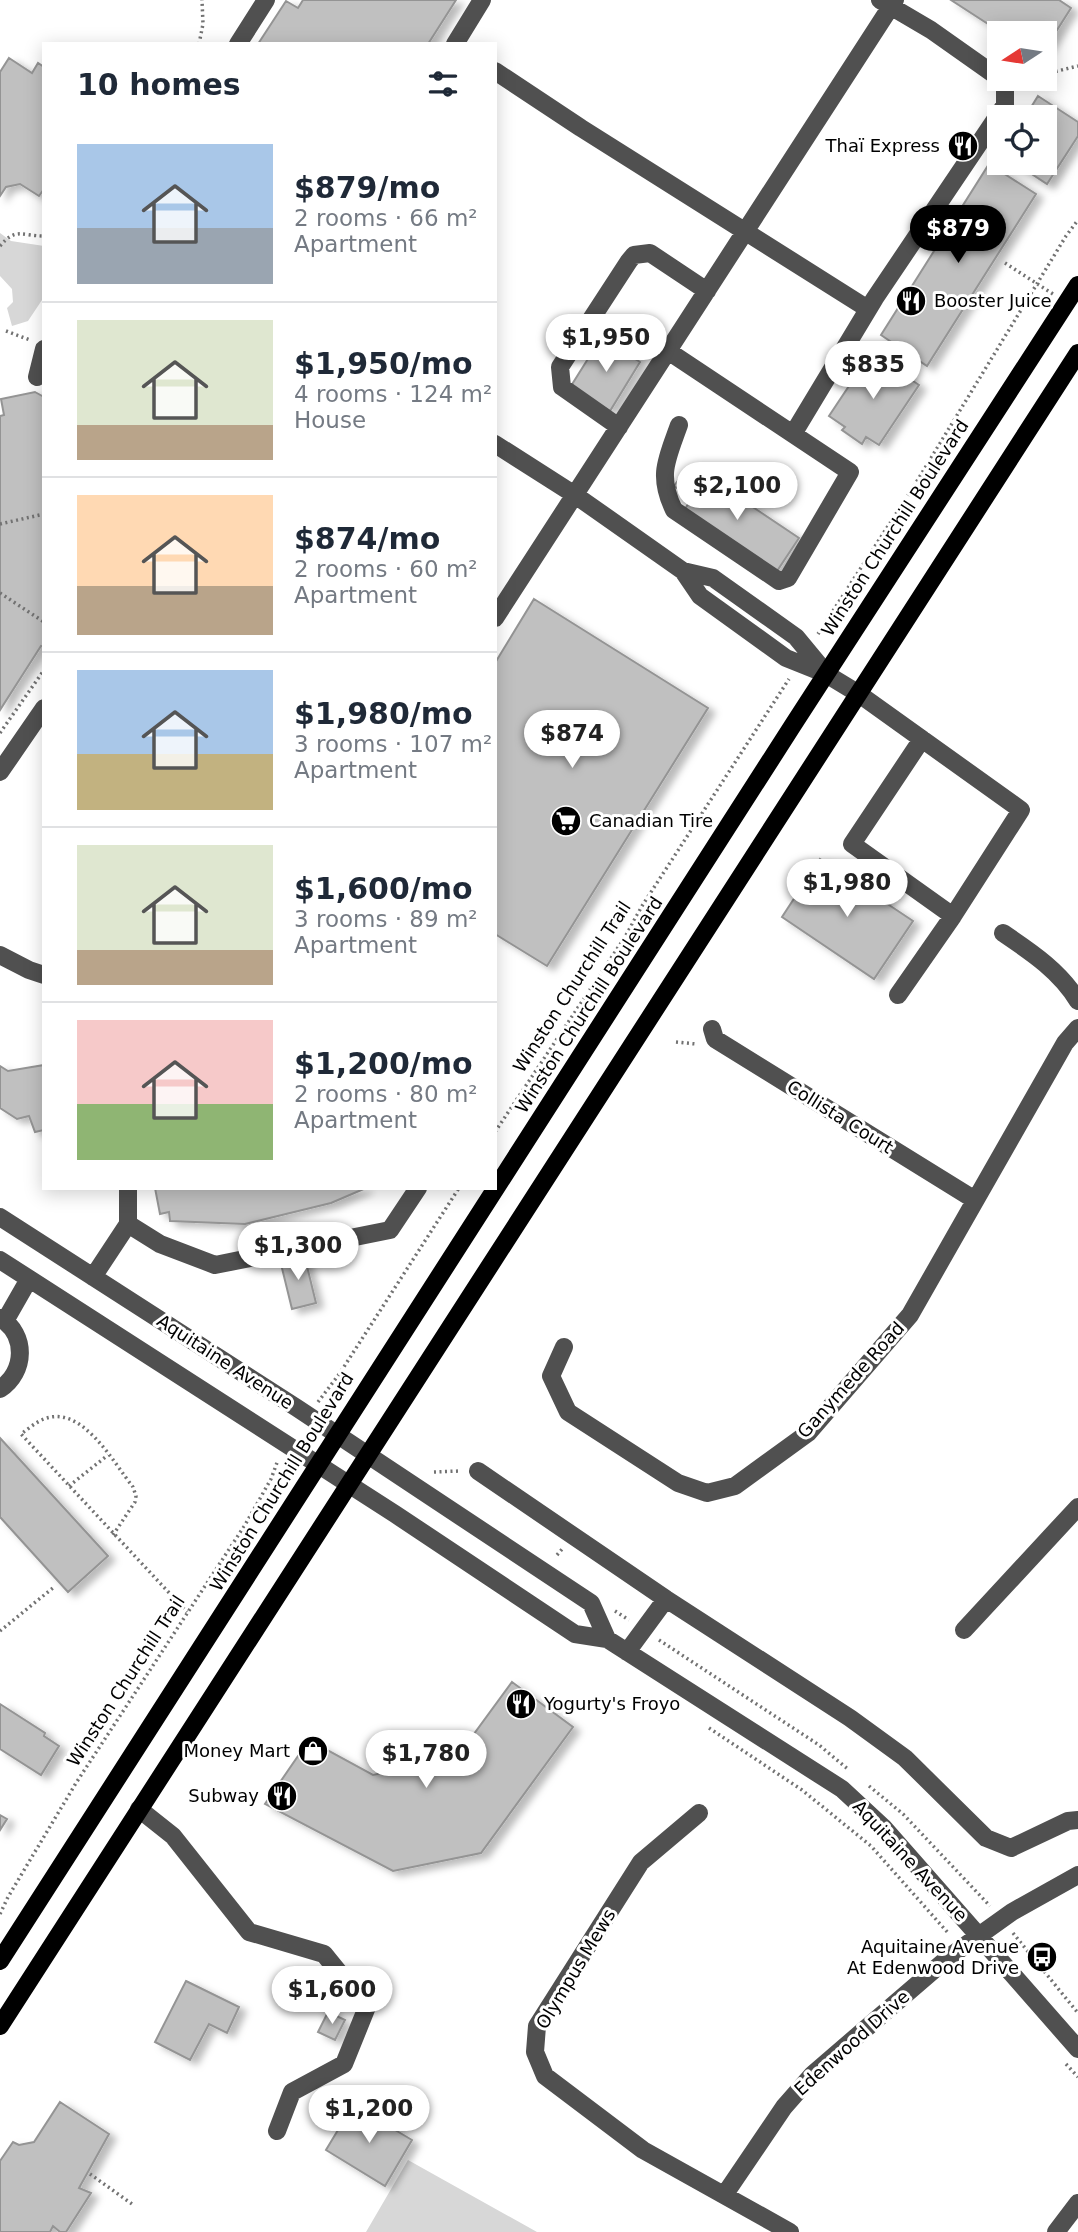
<!DOCTYPE html>
<html lang="en">
<head>
<meta charset="utf-8">
<style>
  body { margin:0; font-family:"DejaVu Sans",sans-serif; background:#f6f6f7; color:#1f2937; height:100vh; display:flex; flex-direction:column; font-size:26px; white-space:nowrap }
  * { box-sizing:border-box; margin:0 }
  p { font-size:23px; color:#747a83 }
  .icon { flex:none; width:38px; height:38px; fill:none; stroke:currentColor; stroke-width:2; stroke-linecap:round; stroke-linejoin:round }
  .map { position:relative; flex:1; overflow:hidden }
  .drawer { position:absolute; left:42px; top:42px; width:455px; height:1148px; display:flex; flex-direction:column; background:#fff; border-radius:0px; box-shadow:0 4px 18px #0003 }
  .drawer>* { flex:none }
  .needle { width:46px; rotate:258deg }
  .tools { position:absolute; left:987px; top:21px; display:grid; gap:14px }
  .tools a { display:grid; place-items:center; width:70px; height:70px; border-radius:0px; background:#fff; box-shadow:0 4px 18px #0003; font-size:35px }
  .price { position:absolute; translate:-50% -60px; padding:0 16px; border-radius:24px; background:#fff; color:#222; font-size:23px; line-height:46px; filter:drop-shadow(0 2px 4px #0008) }
  .price::after { content:''; position:absolute; left:50%; top:42px; width:21px; height:16px; margin-left:-10px; background:inherit; clip-path:polygon(0 0,100% 0,50% 100%) }
  .price.on { background:#000; color:#fff }
  ul { padding:0; list-style:none }
  li { display:flex; align-items:center; gap:21px; height:175px; padding:0 35px }
  li+li { border-top:2px solid #e0e1e3 }
  li span { display:grid; place-items:center; flex:none; width:196px; height:140px; border-radius:0px; color:#555 }
  li>.icon { margin-inline-start:auto }
  span .icon { width:84px; height:84px; fill:#fffc; stroke-width:1 }
  li b { font-size:30px }
  h2 { display:flex; justify-content:space-between; align-items:center; height:84px; padding:0 35px; font-size:30px }
  .map>svg:first-child { display:block }
</style>
</head>
<body>
<div class="map">
<svg width="1078" height="2232" viewBox="0 0 1078 2232">
  <defs>
    <filter id="shadow"><feDropShadow dx="7" dy="4.5" stdDeviation="3.5" flood-color="#0004"/></filter>
  </defs>
  <rect width="100%" height="100%" fill="#fff"/>
  <path fill="#d7d7d7" d="M0,233l11,8 33,5v51l-16,24 -16,5 -5,-18 6,-6 -1,-13 -12,-13z
    M408,2160l129,72h-171z"/>
  <path fill="#c0c0c0" stroke="#949494" stroke-width="2" filter="url(#shadow)" d="M303,0h153l-28,44h-170l28,-43 12,7z
    M951,0h108l12,8 -26,41v-16h-43z
    M9,58l23,15 6,-10 6,4v122l-5,7 -19,-12 -14,3 -6,9v-124z
    M1038,96l40,26v14l-31,48 -32,-21h30v-46h-20z
    M989,164l47,30 -109,172 -46,-31z
    M601,338l39,24 -30,49 -39,-25z
    M871,353l48,32 -40,60 -13,-8 -4,7 -20,-14 3,-3 -16,-11z
    M35,392l9,5v250l-3,-1 -41,64v-294l4,-1 -3,-16z
    M685,471l16,11 4,-7 94,63 -24,36 -92,-62 9,-14 -18,-12z
    M534,599l174,109 -161,258 -52,-32v-271z
    M820,859l93,62 -39,58 -92,-62z
    M44,1065v65l-9,2 -6,-16 -12,3 -17,-11v-42l8,5z
    M155,1188h211l-35,15 -86,21 -75,-3 -1,-9 -9,2z
    M304,1254l12,49 -24,6 -12,-49z
    M0,1438l108,118 -40,36 -68,-75z
    M512,1682l61,45 -92,126 -88,18 -128,-67 44,-64 64,35 84,-18z
    M0,1704l45,29 -1,3 15,10 -18,29 -41,-26z
    M0,1815l7,4 -7,11z
    M186,1981l53,26 -12,26 -18,-9 -19,36 -35,-18z
    M328,2012l17,8 -10,20 -17,-8z
    M60,2102l49,32 -30,54 12,5 -25,39h-6l-7,-6 -3,6h-50v-71l13,-19 6,3 15,-3z
    M353,2105l59,35 -27,46 -59,-36z"/>
  <g fill="none" stroke-linecap="round" stroke-linejoin="round">
    <path stroke="#727272" stroke-width="3.5" stroke-dasharray="2 3.5" stroke-linecap="butt" d="M199,44l4,-20 -1,-24
      M1045,74l33,-8
      M0,246c16,-19 22,-10 44,-10
      M1005,263l48,31
      M6,331l24,9
      M0,524l44,-10
      M0,593l44,29
      M818,634l96,-148 152,-250 12,-16
      M0,733l44,-63
      M676,1042l20,2
      M495,1132l130,-195 17,-31 147,-227
      M318,1402l22,-29 119,-185
      M434,1472l26,-1
      M69,1486l39,-31
      M113,1535l22,-33 1,-6 -3,-9c-20,-25 -51,-83 -89,-68 -8,3 -16,10 -23,15l166,178
      M557,1555l6,-7
      M615,1611l14,9
      M0,1631l54,-44
      M659,1640l160,105 30,25
      M709,1728l93,62 69,56 78,88
      M869,1786l34,28 87,92
      M0,1914l8,-17 68,-114 169,-258 26,-46 7,-19
      M1013,1933l65,80
      M1066,2064l12,13
      M90,2174l42,30"/>
    <path stroke="#505050" stroke-width="18" d="M880,0l51,30 68,48
      M238,44l28,-44
      M455,44l27,-44
      M495,71l86,57 287,181
      M668,351l182,121 -62,106 -9,3 -105,-71c-17,-35 -7,-51 5,-85
      M37,377l7,-28
      M619,427l-57,-40 -2,-20 69,-106 5,-6 16,-2 57,38
      M793,434l82,-136 130,-193v-22l-5,-4
      M495,444l80,51 108,76 17,25 86,62 40,16 33,20 162,116 -68,106 -55,79
      M683,571l30,7 83,59 29,35
      M495,618l400,-618
      M922,739l-70,105 101,72
      M0,772l44,-64
      M1003,933c28,19 57,38 75,68
      M0,955l29,15 15,5
      M712,1029l3,10 260,161
      M128,1188v36
      M0,1217l297,191 294,195 16,36
      M0,1260l395,254 180,120 32,5 235,150 41,38 195,222
      M93,1277l35,-53 32,20 55,21 175,-35 28,-42
      M0,1318c27,16 26,54 0,71
      M5,1321l24,-42
      M564,1347l-13,29 17,36 110,71 29,10 28,-7 73,-53 102,-118 155,-272 13,-15
      M478,1471l188,128 184,119 55,40 81,80 25,10 57,-27 10,-1
      M964,1630l114,-123
      M627,1652l39,-53
      M139,1809l34,27 76,96 75,22 43,53 -23,57 -52,28 -15,39
      M699,1813l-58,49 -104,164 -2,26 10,24 98,74 147,82
      M725,2194l59,-87 29,-33 136,-117 63,-45 66,-37
      M1056,2232l22,-29"/>
    <path stroke="#000" stroke-width="18" d="M0,1961l793,-1236 285,-440
      M0,2026l1078,-1673"/>
  </g>
  <defs>
    <g id="restaurant-disc" transform="scale(1.575)"><circle r="9.5" fill="#000" stroke="#fff"/><path d="M-5-6h1v4h1v-4h1v4h1v-4h1v5L-1.5 .5V6h-2V.5L-5-1ZM5-6V6H3V1.5H1.5Q1.5-4 5-6Z" fill="#fff"/></g>
    <g id="supermarket-disc" transform="scale(1.575)"><circle r="9.5" fill="#000" stroke="#fff"/><path d="M-6-5.5h2.5l.6 2H6L4.5 2H-2.5L-4.4-4H-6ZM-1.5 3.2a1.3 1.3 0 1 0 .1 0ZM3 3.2a1.3 1.3 0 1 0 .1 0Z" fill="#fff"/></g>
    <g id="shop-disc" transform="scale(1.575)"><circle r="9.5" fill="#000" stroke="#fff"/><path d="M-5-2.5h2.3a2.7 3.5 0 0 1 5.4 0H5L5.5 6h-11ZM-1.5-2.5h3a1.5 2.3 0 0 0-3 0Z" fill="#fff"/></g>
    <g id="bus-disc" transform="scale(1.575)"><circle r="9.5" fill="#000" stroke="#fff"/><path d="M-5-6H5V4H4V6H2V4H-2V6H-4V4H-5ZM-3.5-4V0h7V-4ZM-3.5 1.2v1.5H-2V1.2ZM2 1.2v1.5H3.5V1.2Z" fill="#fff"/></g>
  </defs>
  <g fill-rule="evenodd">
    <use href="#restaurant-disc" x="963" y="146"/>
    <use href="#restaurant-disc" x="911" y="301"/>
    <use href="#supermarket-disc" x="566" y="821"/>
    <use href="#restaurant-disc" x="521" y="1704"/>
    <use href="#shop-disc" x="313" y="1751"/>
    <use href="#restaurant-disc" x="282" y="1796"/>
    <use href="#bus-disc" x="1042" y="1957"/>
  </g>
  <g text-anchor="middle" stroke-width="6" stroke-linejoin="round" paint-order="stroke">
    <g font-size="18" fill="#000" stroke="#fff" text-anchor="end">
      <text x="940" y="152">Thaï Express</text>
      <text x="934" y="307" text-anchor="start">Booster Juice</text>
      <text x="589" y="827" text-anchor="start">Canadian Tire</text>
      <text x="544" y="1710" text-anchor="start">Yogurty's Froyo</text>
      <text x="290" y="1757">Money Mart</text>
      <text x="259" y="1802">Subway</text>
      <text x="1019" y="1953">Aquitaine Avenue<tspan x="1019" dy="21">At Edenwood Drive</tspan></text>
    </g>
    <g font-size="18" fill="#000" stroke="#fff">
      <text transform="translate(895 528) rotate(-57)" y="6">Winston Churchill Boulevard</text>
      <text transform="translate(572 987) rotate(-57)" y="6">Winston Churchill Trail</text>
      <text transform="translate(589 1005) rotate(-57)" y="6">Winston Churchill Boulevard</text>
      <text transform="translate(840 1117) rotate(32)" y="6">Collista Court</text>
      <text transform="translate(225 1362) rotate(33)" y="6">Aquitaine Avenue</text>
      <text transform="translate(851 1380) rotate(-48)" y="6">Ganymede Road</text>
      <text transform="translate(282 1482) rotate(-58)" y="6">Winston Churchill Boulevard</text>
      <text transform="translate(126 1681) rotate(-57)" y="6">Winston Churchill Trail</text>
      <text transform="translate(910 1861) rotate(47)" y="6">Aquitaine Avenue</text>
      <text transform="translate(576 1969) rotate(-59)" y="6">Olympus Mews</text>
      <text transform="translate(852 2043) rotate(-42)" y="6">Edenwood Drive</text>
    </g>
  </g>
</svg>
<div class="tools">
<a><svg class="needle" viewBox="-14 -14 28 28"><path d="M0-13l5 13h-10z" fill="#e53935"/><path d="M0 13l5-13h-10z" fill="#747a83"/></svg></a>
<a><svg class="icon" aria-label="locate" viewBox="0 0 24 24"><circle cx="12" cy="12" r="6"/><path d="M12 2v4M12 18v4M2 12h4M18 12h4"/></svg></a>
</div>
<b class="price on" style="left:958px;top:265px">$879</b>
<b class="price" style="left:606px;top:374px">$1,950</b>
<b class="price" style="left:873px;top:401px">$835</b>
<b class="price" style="left:737px;top:522px">$2,100</b>
<b class="price" style="left:572px;top:770px">$874</b>
<b class="price" style="left:847px;top:919px">$1,980</b>
<b class="price" style="left:298px;top:1282px">$1,300</b>
<b class="price" style="left:426px;top:1790px">$1,780</b>
<b class="price" style="left:332px;top:2026px">$1,600</b>
<b class="price" style="left:369px;top:2145px">$1,200</b>
<section class="drawer">
<h2>10 homes<svg class="icon" aria-label="filters" viewBox="0 0 24 24"><path d="M4 7h16M4 17h16"/><circle cx="9" cy="7" r="2"/><circle cx="15" cy="17" r="2"/></svg></h2>
<ul>
<li><span style="background:linear-gradient(#a9c7e8 60%,#9aa5b1 0)"><svg class="icon" aria-label="home" viewBox="0 0 24 24"><path d="M3 11l9-7 9 7M6 9v11h12V9"/></svg></span><div><b>$879/mo</b><p>2 rooms · 66 m²</p><p>Apartment</p></div></li>
<li><span style="background:linear-gradient(#dfe7d0 75%,#b9a48a 0)"><svg class="icon" aria-label="home" viewBox="0 0 24 24"><path d="M3 11l9-7 9 7M6 9v11h12V9"/></svg></span><div><b>$1,950/mo</b><p>4 rooms · 124 m²</p><p>House</p></div></li>
<li><span style="background:linear-gradient(#ffd9b3 65%,#b9a48a 0)"><svg class="icon" aria-label="home" viewBox="0 0 24 24"><path d="M3 11l9-7 9 7M6 9v11h12V9"/></svg></span><div><b>$874/mo</b><p>2 rooms · 60 m²</p><p>Apartment</p></div></li>
<li><span style="background:linear-gradient(#a9c7e8 60%,#c2b280 0)"><svg class="icon" aria-label="home" viewBox="0 0 24 24"><path d="M3 11l9-7 9 7M6 9v11h12V9"/></svg></span><div><b>$1,980/mo</b><p>3 rooms · 107 m²</p><p>Apartment</p></div></li>
<li><span style="background:linear-gradient(#dfe7d0 75%,#b9a48a 0)"><svg class="icon" aria-label="home" viewBox="0 0 24 24"><path d="M3 11l9-7 9 7M6 9v11h12V9"/></svg></span><div><b>$1,600/mo</b><p>3 rooms · 89 m²</p><p>Apartment</p></div></li>
<li><span style="background:linear-gradient(#f6c9c9 60%,#8fb573 0)"><svg class="icon" aria-label="home" viewBox="0 0 24 24"><path d="M3 11l9-7 9 7M6 9v11h12V9"/></svg></span><div><b>$1,200/mo</b><p>2 rooms · 80 m²</p><p>Apartment</p></div></li>
</ul>
</section>
</div>
</body>
</html>
